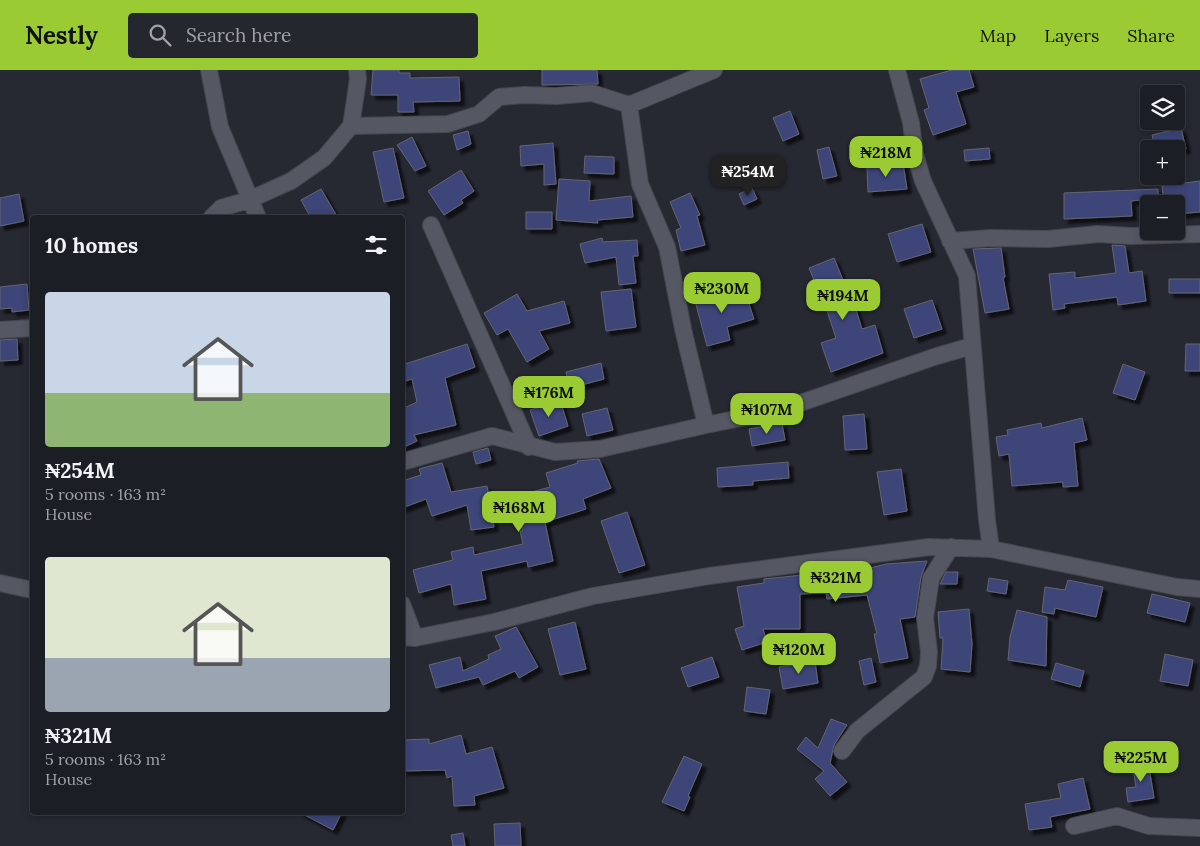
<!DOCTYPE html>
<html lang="en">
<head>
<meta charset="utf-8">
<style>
  body { margin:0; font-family:Lora,serif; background:#25272e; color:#f1f3f6; height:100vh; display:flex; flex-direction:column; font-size:19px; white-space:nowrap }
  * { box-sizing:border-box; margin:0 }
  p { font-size:16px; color:#a0a2a7 }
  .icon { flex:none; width:28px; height:28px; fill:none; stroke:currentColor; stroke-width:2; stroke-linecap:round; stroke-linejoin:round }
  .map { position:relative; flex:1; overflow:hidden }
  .drawer { position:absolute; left:30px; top:145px; width:375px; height:600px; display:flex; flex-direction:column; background:#1c1e26; border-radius:5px; box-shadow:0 2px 8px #0003,0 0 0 1px #3a3c43 }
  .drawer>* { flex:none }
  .controls { position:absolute; left:1140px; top:15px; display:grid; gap:10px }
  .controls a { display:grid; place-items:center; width:45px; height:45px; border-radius:5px; background:#1c1e26; box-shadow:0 2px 8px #0003,0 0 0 1px #3a3c43; font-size:25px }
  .price { position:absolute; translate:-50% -42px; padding:0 11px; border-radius:10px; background:#9bcb33; color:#111; font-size:16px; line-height:32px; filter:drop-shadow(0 1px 2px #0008) }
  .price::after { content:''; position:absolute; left:50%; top:30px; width:15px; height:11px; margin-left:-8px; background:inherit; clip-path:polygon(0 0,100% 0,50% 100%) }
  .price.on { background:#222; color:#fff }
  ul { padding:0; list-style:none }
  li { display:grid; align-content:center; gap:10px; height:265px; padding:0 15px }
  li span { display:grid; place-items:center; height:155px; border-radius:5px; color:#555 }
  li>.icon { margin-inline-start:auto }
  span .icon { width:90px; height:90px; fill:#fffc; stroke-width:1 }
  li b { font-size:21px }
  h2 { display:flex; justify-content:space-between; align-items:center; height:60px; padding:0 15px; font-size:21px }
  header { display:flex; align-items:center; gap:30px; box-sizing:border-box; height:70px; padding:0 25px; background:#9bcb33; color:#111 }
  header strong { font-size:24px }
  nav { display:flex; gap:28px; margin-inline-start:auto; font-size:18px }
  .search { width:350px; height:45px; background:#25272e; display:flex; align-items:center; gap:12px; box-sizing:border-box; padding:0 18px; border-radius:5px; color:#a0a2a7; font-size:19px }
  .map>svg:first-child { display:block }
</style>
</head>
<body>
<header>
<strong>Nestly</strong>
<div class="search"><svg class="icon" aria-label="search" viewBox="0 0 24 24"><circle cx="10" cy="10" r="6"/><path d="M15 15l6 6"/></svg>Search here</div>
<nav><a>Map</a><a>Layers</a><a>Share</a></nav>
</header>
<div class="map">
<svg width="1200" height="776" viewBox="0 0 1200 776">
  <defs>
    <filter id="shadow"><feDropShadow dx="4.5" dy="4.5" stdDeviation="1" flood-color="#0009"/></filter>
  </defs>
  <rect width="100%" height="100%" fill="#262832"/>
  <path fill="#3d4479" stroke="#636671" filter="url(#shadow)" d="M373,0h26v3h11v5l49,-1 1,24 -47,1 1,10h-16v-17h-27z
    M542,0h55l1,14 -56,1z
    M952,0h17l5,17 -18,5 10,32 -33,11 -9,-25 5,-2 -9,-29z
    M790,41l9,23 -16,7 -10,-23z
    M1181,58l5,21h-31l-3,-14z
    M468,61l3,13 -14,6 -4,-15z
    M412,67l14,29 -11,5 -18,-26z
    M553,73l3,41 -12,1v-21l-23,2 -1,-20z
    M829,77l8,29 -14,3 -6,-29z
    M393,78l11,50 -20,4 -11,-50z
    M989,78l1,11 -25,2 -1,-11z
    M585,86l29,1v17l-30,-1z
    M903,93l4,26 -39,3 -1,-25z
    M461,100l13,21 -13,9 2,3 -19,12 -16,-24z
    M559,109l31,2 -1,20 42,-5 2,21 -36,3 1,3 -42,-3z
    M1200,111v31l-24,2v-10h-12l-2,-18z
    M752,118l5,11 -13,6 -5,-11z
    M321,119l17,29h-27l-10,-18z
    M1158,119v9l-27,3 1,15 -68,3v-26z
    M690,123l10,22 -3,1 8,29 -24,6 -5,-21 5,-2 -11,-26z
    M19,124l5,27 -24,5v-28z
    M526,142h26v17h-26z
    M922,154l9,28 -34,10 -9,-28z
    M602,168l1,4 34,-2 1,16h-5l3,27 -17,2 -3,-28 -31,6 -5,-19z
    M1112,175l13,1 4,27 13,-2 4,30 -28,4 -1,-8 -53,7 1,4 -12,2 -4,-36 26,-2v6l41,-5z
    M1001,178l4,29 -2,1 6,31 -24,4 -12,-64z
    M834,188l14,34 2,-1 12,38 13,-4 8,28 -52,19 -10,-29 15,-5 -14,-42 -1,1 -12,-29z
    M1169,209h31v14h-31z
    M27,214l2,26 -17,2v-4l-12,1v-22z
    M631,219l5,38 -30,4 -5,-39z
    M744,219l10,30 -27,8 3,13 -23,6 -13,-49 23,-6 2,7z
    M517,224l10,17 37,-10 6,22 -31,8 10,18 -22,13 -19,-33 -11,6 -13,-22z
    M932,230l10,29 -28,9 -10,-29z
    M17,269l1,21 -18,1v-21z
    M467,274l8,23 -30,11 11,47 -42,10 3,6 -15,7v-39l15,-7 -5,-23 -10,3v-17z
    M1186,274h14v27h-15z
    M601,293l3,16 -34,9 -4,-16z
    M1123,294l22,8 -10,28 -22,-7z
    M560,330l8,26 -29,10 -9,-26z
    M607,338l6,22 -26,6 -5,-22z
    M864,344l3,35 -22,1 -2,-34z
    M1082,348l5,22 -13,3 4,43 -15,1v-5l-51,4 -3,-32 -10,2 -3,-19 12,-2 -1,-5 34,-7 1,5z
    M782,353l3,17 -33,6 -3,-17z
    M488,378l3,12 -15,4 -3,-12z
    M599,389l12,29 -28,11 3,10 -41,13 8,39 -25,6 -1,-6 -46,10 5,28 -32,6 -3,-21 -32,9 -6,-23 40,-10 -2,-8 22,-5 1,8 49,-11 -3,-13h3l-10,-34 37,-10 -4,-14 32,-10 -1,-2z
    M788,392l1,16 -36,3v4l-35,2 -1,-19z
    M442,393l9,29 36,-6 7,41 -23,3 -4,-25 -35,11 -6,-17 -24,9v-27l19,-6 -2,-6z
    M901,399l6,42 -23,4 -7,-43z
    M627,442l18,53 -26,8 -18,-52z
    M927,491l-6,16 -6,40 -15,2 8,39 -28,5 -6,-29h3l-10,-39 -40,4 -1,-6 -26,1v35h-37l4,13 -25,8 -7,-21 9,-3 -7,-39 27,-4v-4l58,-6v3l29,-3 35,-9z
    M946,502h12l-1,12h-17z
    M989,508l19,3 -2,13 -19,-3z
    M1068,510l35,7 -7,30 -41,-9 -1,6 -12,-2 3,-25 20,3z
    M1152,524l38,9 -5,19 -38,-9z
    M969,539l3,35 -2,28 -29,-3 2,-31h-3l-2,-26z
    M1017,540l30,7 -1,49 -38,-6 2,-23z
    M575,552l11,47 -26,6 -12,-46z
    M516,557l22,40 -19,11 -4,-7 -32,14 -4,-8 -43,11 -7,-23 31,-8 3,14 26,-12 -1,-4 13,-6 -6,-13z
    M1165,584l28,6 -5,26 -28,-5z
    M712,587l7,20 -31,10 -7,-19z
    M871,588l5,24 -12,3 -5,-24z
    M815,591l3,22 -35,6 -4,-22z
    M1056,593l28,8 -4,16 -29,-8z
    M747,617l23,3 -4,24 -22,-3z
    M831,649l16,6 -13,20 -4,18 17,19 -17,14 -15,-17 9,-8 -27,-22 9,-12 12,11z
    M461,665l5,19 26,-7 12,41 -30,8 1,9 -21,1 -2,-30 -5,2 -2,-8 -43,1v-31l27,-1v5z
    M684,686l18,8 -14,32 2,1 -6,14 -22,-9z
    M1148,691l6,37 -26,4 -2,-14 10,-1 -4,-24z
    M1083,708l7,31 -40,8 2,10 -23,3 -4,-26 36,-6 -3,-14z
    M299,742h43l-9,18z
    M520,753l1,23h-26l-1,-22z
    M463,763l2,13h-12l-2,-11z"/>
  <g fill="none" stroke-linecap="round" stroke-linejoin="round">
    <g stroke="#45464f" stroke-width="18">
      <path id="street" d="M209,0l11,57 38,91
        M897,0l14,53 4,31 8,27 44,95 20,244 4,29
        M351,56l97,-2 31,-10 20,-17 25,-2 32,1 36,-3 37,12
        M211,148l10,-10 28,-8 42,-19 33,-23 27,-32 7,-47 -1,-9
        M431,155l98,222
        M950,171l41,-3 57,1 50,-5 33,2 69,-2
        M0,260l32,-2
        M706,355l74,-15 157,-54 35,-10
        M402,392l90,-26 63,16 45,-3 106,-24 -23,-96 -16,-82 -27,-63 -11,-79 85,-35
        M0,513l32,7
        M402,534l13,34
        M402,567l13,1 79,-16 99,-26 116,-20 220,-29 62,2 186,38 23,2
        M842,681l15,-20 67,-54 4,-11 1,-14 -4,-34 6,-40 20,-31
        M1074,756l43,-10 32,10 51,2"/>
    </g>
    <use href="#street" stroke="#555762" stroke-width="16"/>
  </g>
</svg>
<div class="controls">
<a><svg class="icon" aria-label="layers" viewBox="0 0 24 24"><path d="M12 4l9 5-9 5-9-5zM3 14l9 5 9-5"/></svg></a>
<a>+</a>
<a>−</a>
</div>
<b class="price" style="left:886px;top:108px">₦218M</b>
<b class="price on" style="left:748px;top:127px">₦254M</b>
<b class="price" style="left:722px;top:244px">₦230M</b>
<b class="price" style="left:843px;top:251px">₦194M</b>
<b class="price" style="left:549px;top:348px">₦176M</b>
<b class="price" style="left:767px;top:365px">₦107M</b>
<b class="price" style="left:519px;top:463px">₦168M</b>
<b class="price" style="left:836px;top:533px">₦321M</b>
<b class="price" style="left:799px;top:605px">₦120M</b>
<b class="price" style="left:1141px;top:713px">₦225M</b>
<section class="drawer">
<h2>10 homes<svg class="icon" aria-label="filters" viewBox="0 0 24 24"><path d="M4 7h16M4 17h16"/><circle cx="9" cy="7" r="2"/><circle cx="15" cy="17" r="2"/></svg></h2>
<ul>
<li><span style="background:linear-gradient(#c9d6e8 65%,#8fb573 0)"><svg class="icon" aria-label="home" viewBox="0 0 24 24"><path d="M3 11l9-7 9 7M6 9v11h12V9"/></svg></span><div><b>₦254M</b><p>5 rooms · 163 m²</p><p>House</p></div></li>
<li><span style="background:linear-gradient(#dfe7d0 65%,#9aa5b1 0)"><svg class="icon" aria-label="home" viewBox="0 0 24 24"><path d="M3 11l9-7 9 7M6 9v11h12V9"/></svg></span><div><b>₦321M</b><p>5 rooms · 163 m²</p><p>House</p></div></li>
</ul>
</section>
</div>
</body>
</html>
